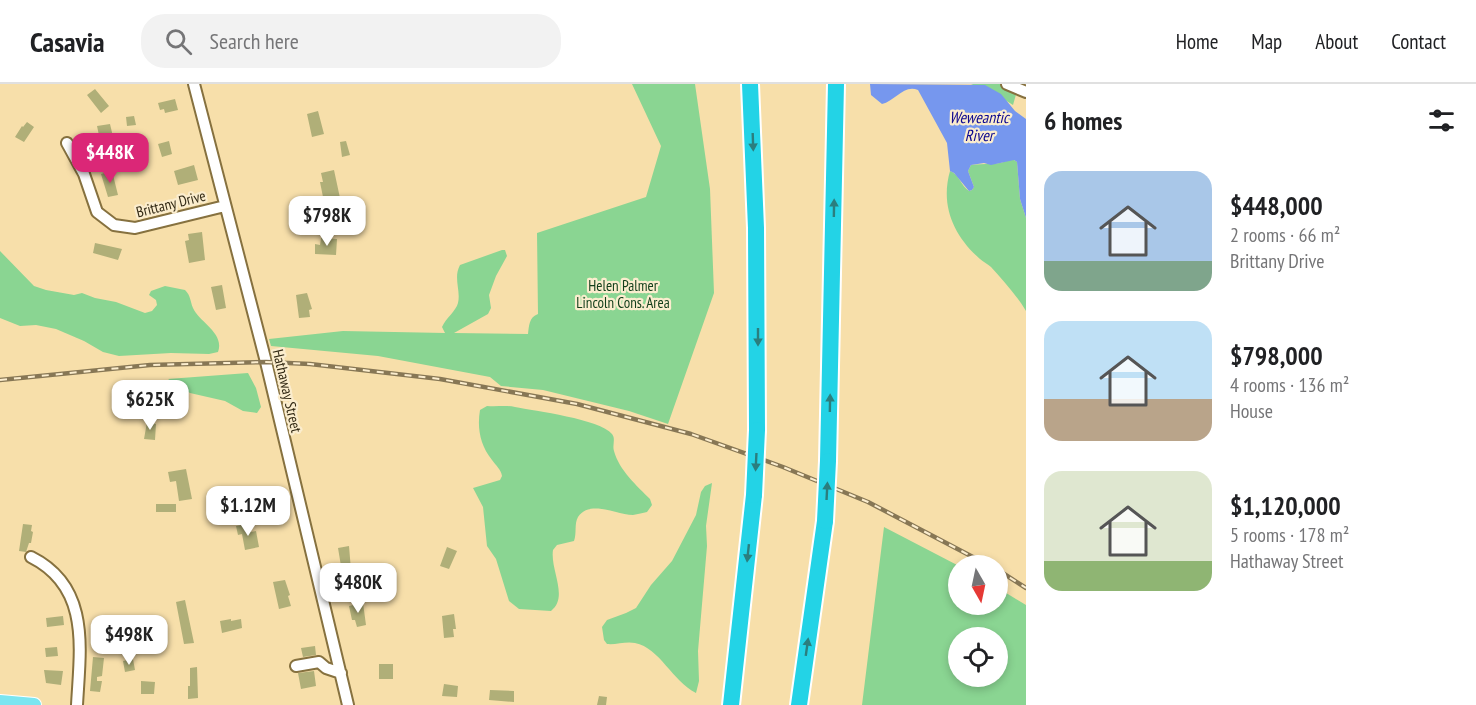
<!DOCTYPE html>
<html lang="en">
<head>
<meta charset="utf-8">
<style>
  body { margin:0; font-family:"PT Sans Narrow",sans-serif; background:#f2f2f2; color:#202124; height:100vh; display:flex; flex-direction:column; font-size:22px; white-space:nowrap }
  * { box-sizing:border-box; margin:0 }
  p { font-size:20px; color:#757577 }
  .icon { flex:none; width:33px; height:33px; fill:none; stroke:currentColor; stroke-width:2; stroke-linecap:round; stroke-linejoin:round }
  .map { position:relative; flex:1; overflow:hidden }
  .sheet { display:flex; flex-direction:column; background:#fff; width:450px }
  .sheet>* { flex:none }
  .needle { width:39px; rotate:171deg }
  .fabs { position:absolute; left:948px; top:471px; display:grid; gap:12px }
  .fabs a { display:grid; place-items:center; width:60px; height:60px; border-radius:50%; background:#fff; box-shadow:0 3px 9px #0003; font-size:30px }
  .price { position:absolute; translate:-50% -51px; padding:0 14px; border-radius:12px; background:#fff; color:#222; font-size:20px; line-height:39px; filter:drop-shadow(0 2px 3px #0008) }
  .price::after { content:''; position:absolute; left:50%; top:36px; width:18px; height:14px; margin-left:-9px; background:inherit; clip-path:polygon(0 0,100% 0,50% 100%) }
  .price.current { background:#db2777; color:#fff }
  ul { padding:0; list-style:none }
  li { display:flex; align-items:center; gap:18px; height:150px; padding:0 18px }
  li span { display:grid; place-items:center; flex:none; width:168px; height:120px; border-radius:18px; color:#555 }
  li>.icon { margin-inline-start:auto }
  span .icon { width:72px; height:72px; fill:#fffc; stroke-width:1 }
  li b { font-size:26px }
  h2 { display:flex; justify-content:space-between; align-items:center; height:72px; padding:0 18px; font-size:26px }
  header { display:flex; align-items:center; gap:36px; box-sizing:border-box; height:84px; padding:0 30px; background:#fff; border-bottom:2px solid #e0e0e0 }
  header strong { font-size:28px }
  nav { display:flex; gap:33px; margin-inline-start:auto; font-size:21px }
  .search { width:420px; height:54px; background:#f2f2f2; display:flex; align-items:center; gap:15px; box-sizing:border-box; padding:0 21px; border-radius:24px; color:#757577; font-size:22px }
  main { display:flex; flex:1; min-height:0 }
  .map>svg:first-child { display:block }
</style>
</head>
<body>
<header>
<strong>Casavia</strong>
<div class="search"><svg class="icon" aria-label="search" viewBox="0 0 24 24"><circle cx="10" cy="10" r="6"/><path d="M15 15l6 6"/></svg>Search here</div>
<nav><a>Home</a><a>Map</a><a>About</a><a>Contact</a></nav>
</header>
<main>
<div class="map">
<svg width="1026" height="621" viewBox="0 0 1026 621">
  <rect width="100%" height="100%" fill="#f7dfaa"/>
  <path fill="#8ad592" fill-rule="evenodd" d="M632,0h63l15,105 4,104 -46,131 -39,-13 -86,-21 -42,-4 -11,-9 -112,-21 -107,-10 -2,-7 74,-8 102,2 -3,-6c4,-9 14,-16 16,-24 3,-13 -5,-25 2,-38l42,-15h3l2,6 -11,20 -7,19 2,13 -3,6 -34,19 74,1c1,-8 1,-17 10,-20l-1,-81 109,-36 15,-51z
    M971,0h48l-6,21 -8,-5z
    M1009,76h5l3,2 3,37 6,19v93c-9,-15 -23,-31 -35,-44 -3,-3 -8,-5 -11,-8 -26,-23 -40,-53 -30,-88 9,3 11,15 19,20l3,-1 2,-3 -6,-16 3,-6c13,-2 26,1 38,-5z
    M0,167l34,35 12,4 28,5 8,-2 13,5 21,4 29,11 7,-2 5,-6 -1,-5 -7,-5 2,-4 14,-5 20,4c6,6 5,11 8,18 6,14 32,25 25,44l-9,2 -38,-1 -52,3 -16,-4 -19,-11 -28,-12 -20,-4 -16,1 -20,-8z
    M248,289l8,15 5,19 -4,6 -14,-2 -18,-10 -35,-8 -22,-14z
    M487,322c9,1 20,-1 28,1 20,4 85,12 97,27 4,5 0,11 2,17 5,19 23,35 36,48l2,6 -5,7c-4,1 -9,2 -14,3 -16,0 -43,-16 -55,2 -4,7 -1,16 -4,24l-17,4 -4,5c-3,20 16,47 -2,61l-32,-2 -10,-8 -13,-42 -9,-13 -4,-39 -10,-19 27,-8 2,-4c-1,-7 -6,-10 -10,-16 -12,-15 -15,-32 -12,-50z
    M712,399l-6,43 1,20 -9,105 1,30 -3,12c-24,-12 -36,-45 -61,-50 -9,-2 -19,2 -28,1l-3,-4 -2,-13 5,-7 19,-7 10,-5 15,-23 21,-24 24,-46 5,-23 4,-6z
    M884,443l75,39 -1,38h40v-16l28,17v100h-164zM958,554h40v38h-40z"/>
  <path fill="#7697ee" d="M870,0l115,1 16,9 14,17 11,8v99l-6,-19 -3,-37 -3,-2 -23,5 -7,-2 -13,2 -3,6 6,16 -2,3 -3,1 -15,-18 -4,-2 -3,-28 -29,-53c-14,-6 -23,11 -36,14l-11,-9z"/>
  <path fill="#b0af78" d="M95,5l14,17 -8,7 -14,-18z
    M175,15l3,11 -13,3 -1,-4 -4,1 -2,-7z
    M318,27l6,23 -12,3 -5,-23z
    M134,32l2,9 -9,1 -1,-9z
    M27,38l7,5 -10,15 -9,-5 7,-11 1,1z
    M110,40l5,21 -10,2 -2,-8 -3,1 -3,-14z
    M169,57l3,13 -10,3 -4,-13z
    M346,57l4,14 -8,2 -2,-15z
    M194,81l4,15 -20,5 -4,-14z
    M334,86l6,28 -16,4 -4,-20h3l-2,-9z
    M112,87l6,24 -10,2 -7,-23z
    M202,148l3,28 -16,3 -4,-22 4,-1 -1,-6z
    M321,154l16,1 -1,16 -21,-1v-10l5,1z
    M95,159l27,6 -4,11 -25,-7z
    M222,201l4,23 -10,2 -5,-23z
    M307,209l5,16 -3,1 1,7 -11,1 -3,-23z
    M147,338l9,2 -1,16 -11,-1z
    M186,385l6,30 -13,2 -3,-20 -6,1 -2,-10z
    M156,420h20v8h-20z
    M23,440l9,1 -1,6 2,1 -2,11h-2l-3,9 -7,-1z
    M249,440l2,8 5,-1 3,16 -14,3 -3,-16 -4,1 -2,-9z
    M349,462l2,24 -9,2 -4,-24z
    M447,463l10,4 -8,18 -9,-3z
    M285,496l5,15 -2,1 3,10 -12,3 -6,-27z
    M185,516l9,43 -10,1 -8,-42z
    M363,519l3,22 -9,2 -2,-7h-3l-3,-14z
    M454,530l2,15h-3l1,8 -10,1 -2,-22z
    M63,532l1,9 -17,2 -1,-9z
    M231,535v2l10,-2 1,9 -20,5 -2,-12z
    M315,562l1,9 -13,2 -2,-9z
    M57,563l1,9 -12,1 -1,-9z
    M93,573l11,1 -2,18 -5,1v4h5l-2,11 -10,-1z
    M133,575l2,11 -10,2 -2,-11z
    M379,580h14v15h-14z
    M197,583l1,31 -10,1v-13h2v-18z
    M44,586l19,1 -2,14 -15,-2z
    M314,587l2,15 -15,3 -3,-16z
    M141,597l14,1 -1,12h-13z
    M444,600l14,2 -1,11 -15,-1z
    M490,606l24,1v11l-25,-2z
    M599,612l8,1 -1,8h-9z"/>
  <g fill="none" stroke-linecap="round" stroke-linejoin="round">
    <g stroke="#86713f" stroke-width="14">
      <path id="minor" d="M194,0l72,278 82,343
        M1007,0l19,8
        M67,59l17,31 13,38 17,13 21,3 90,-22
        M31,473c60,30 49,92 46,148
        M296,582l23,-4 7,6 15,5"/>
    </g>
    <g stroke="#fff" stroke-width="16">
      <path id="major" d="M0,618l34,3"/>
    </g>
    <g stroke="#fff" stroke-width="20">
      <path id="highway" d="M750,0l6,144 1,202
        M828,377l8,-377
        M731,621l23,-210
        M799,621l26,-184"/>
    </g>
    <use href="#minor" stroke="#fff" stroke-width="10"/>
    <use href="#major" stroke="#7be5f0" stroke-width="14"/>
    <use href="#highway" stroke="#23d3e6" stroke-width="16"/>
    <g stroke="#877755" stroke-width="4.5">
      <path id="rail" d="M0,296l150,-15 116,-3 44,2 130,15 137,25 114,30 92,33 85,35 122,64
        M998,486l28,18"/>
    </g>
    <use href="#rail" stroke="#fbedce" stroke-width="2" stroke-dasharray="7" stroke-linecap="butt"/>
    <g stroke="#fff" stroke-width="20" stroke-linecap="butt">
      <path id="highway-bridge" d="M754,411l3,-65
        M825,437l3,-60"/>
    </g>
    <use href="#highway-bridge" stroke="#23d3e6" stroke-width="16"/>
  </g>
  <defs><path id="oneway-solid" d="M-6-.8H1V-3.2L6.5 0L1 3.2V.8H-6Z" transform="scale(1.5)"/></defs>
  <g fill="#2b7e7e">
    <use href="#oneway-solid" transform="translate(753 58) rotate(88)"/>
    <use href="#oneway-solid" transform="translate(834 124) rotate(-89)"/>
    <use href="#oneway-solid" transform="translate(758 253) rotate(90)"/>
    <use href="#oneway-solid" transform="translate(830 319) rotate(-89)"/>
    <use href="#oneway-solid" transform="translate(756 378) rotate(93)"/>
    <use href="#oneway-solid" transform="translate(827 407) rotate(-87)"/>
    <use href="#oneway-solid" transform="translate(748 469) rotate(96)"/>
    <use href="#oneway-solid" transform="translate(807 563) rotate(-82)"/>
  </g>
  <g text-anchor="middle" stroke-width="4.5" stroke-linejoin="round" paint-order="stroke">
    <g font-size="15" fill="#332a15" stroke="#fbedce">
      <text transform="translate(171 120) rotate(-14)" y="5">Brittany Drive</text>
      <text transform="translate(287 307) rotate(77)" y="5">Hathaway Street</text>
    </g>
    <g font-size="15" fill="#113e1a" stroke="#fbedce">
      <text x="623" y="207">Helen Palmer<tspan x="623" dy="17">Lincoln Cons. Area</tspan></text>
    </g>
    <g font-size="16" font-style="italic" fill="#0d088f" stroke="#fbedce">
      <text x="979" y="39">Weweantic<tspan x="979" dy="18">River</tspan></text>
    </g>
  </g>
</svg>
<div class="fabs">
<a><svg class="needle" viewBox="-14 -14 28 28"><path d="M0-13l5 13h-10z" fill="#e53935"/><path d="M0 13l5-13h-10z" fill="#757577"/></svg></a>
<a><svg class="icon" aria-label="locate" viewBox="0 0 24 24"><circle cx="12" cy="12" r="6"/><path d="M12 2v4M12 18v4M2 12h4M18 12h4"/></svg></a>
</div>
<b class="price current" style="left:110px;top:100px">$448K</b>
<b class="price" style="left:327px;top:163px">$798K</b>
<b class="price" style="left:150px;top:347px">$625K</b>
<b class="price" style="left:248px;top:453px">$1.12M</b>
<b class="price" style="left:358px;top:530px">$480K</b>
<b class="price" style="left:129px;top:582px">$498K</b>
</div>
<section class="sheet">
<h2>6 homes<svg class="icon" aria-label="filters" viewBox="0 0 24 24"><path d="M4 7h16M4 17h16"/><circle cx="9" cy="7" r="2"/><circle cx="15" cy="17" r="2"/></svg></h2>
<ul>
<li><span style="background:linear-gradient(#a9c7e8 75%,#7fa58c 0)"><svg class="icon" aria-label="home" viewBox="0 0 24 24"><path d="M3 11l9-7 9 7M6 9v11h12V9"/></svg></span><div><b>$448,000</b><p>2 rooms · 66 m²</p><p>Brittany Drive</p></div></li>
<li><span style="background:linear-gradient(#bfe0f5 65%,#b9a48a 0)"><svg class="icon" aria-label="home" viewBox="0 0 24 24"><path d="M3 11l9-7 9 7M6 9v11h12V9"/></svg></span><div><b>$798,000</b><p>4 rooms · 136 m²</p><p>House</p></div></li>
<li><span style="background:linear-gradient(#dfe7d0 75%,#8fb573 0)"><svg class="icon" aria-label="home" viewBox="0 0 24 24"><path d="M3 11l9-7 9 7M6 9v11h12V9"/></svg></span><div><b>$1,120,000</b><p>5 rooms · 178 m²</p><p>Hathaway Street</p></div></li>
</ul>
</section>
</main>
</body>
</html>
